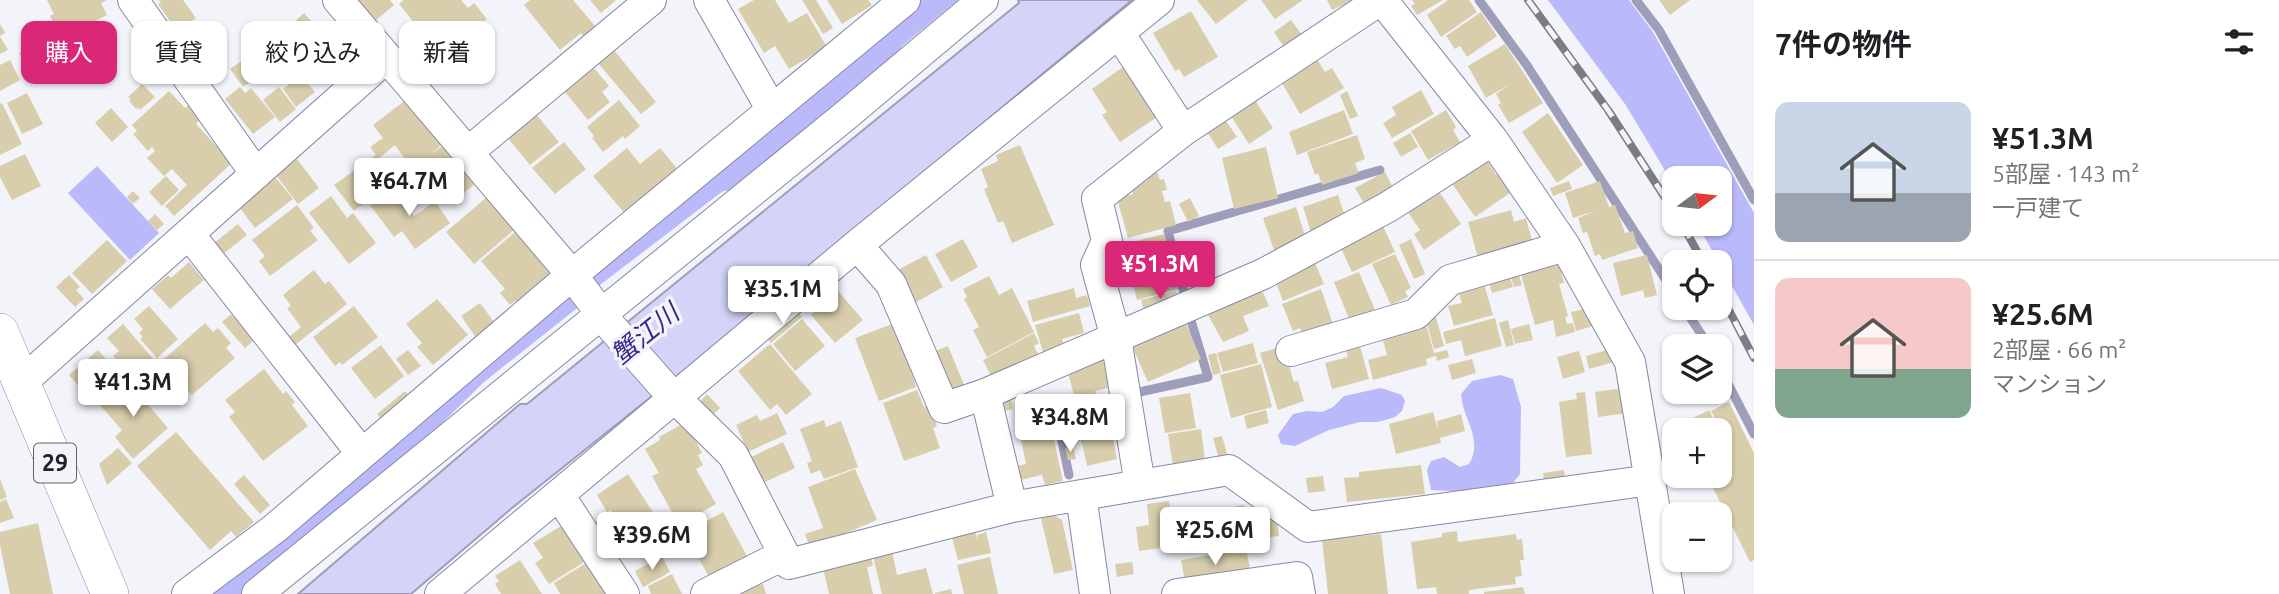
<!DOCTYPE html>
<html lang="ja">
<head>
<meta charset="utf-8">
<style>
  body { margin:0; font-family:Ubuntu,"Noto Sans JP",sans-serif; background:#f2f2f2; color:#202124; height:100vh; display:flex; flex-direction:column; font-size:26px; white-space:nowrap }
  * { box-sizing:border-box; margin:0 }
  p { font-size:23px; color:#757577 }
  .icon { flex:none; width:38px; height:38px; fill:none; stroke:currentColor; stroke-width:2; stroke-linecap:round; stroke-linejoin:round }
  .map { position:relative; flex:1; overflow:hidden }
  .side { display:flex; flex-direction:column; background:#fff; width:525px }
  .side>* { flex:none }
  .top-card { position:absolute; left:21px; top:21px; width:665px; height:63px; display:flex; gap:14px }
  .needle { width:46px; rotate:75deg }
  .buttons { position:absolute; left:1662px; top:166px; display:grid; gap:14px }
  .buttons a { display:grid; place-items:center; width:70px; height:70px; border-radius:14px; background:#fff; box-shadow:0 2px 5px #0004; font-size:35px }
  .price { position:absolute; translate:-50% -60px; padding:0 16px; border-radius:7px; background:#fff; color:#222; font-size:23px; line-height:46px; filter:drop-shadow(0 2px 4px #0008) }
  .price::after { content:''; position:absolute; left:50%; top:42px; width:21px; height:16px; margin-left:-10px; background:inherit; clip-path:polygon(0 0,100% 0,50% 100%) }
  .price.active { background:#db2777; color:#fff }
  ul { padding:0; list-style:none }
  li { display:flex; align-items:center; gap:21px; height:175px; padding:0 21px }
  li+li { border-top:2px solid #e0e0e0 }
  li span { display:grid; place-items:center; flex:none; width:196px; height:140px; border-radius:14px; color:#555 }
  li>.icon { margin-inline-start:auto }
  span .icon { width:84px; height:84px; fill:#fffc; stroke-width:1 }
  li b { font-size:30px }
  h2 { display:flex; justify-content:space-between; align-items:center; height:84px; padding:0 21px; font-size:30px }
  .pill { padding:0 24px; border-radius:14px; background:#fff; box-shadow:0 2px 5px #0004; font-size:24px; line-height:63px }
  .pill.active { background:#db2777; color:#fff }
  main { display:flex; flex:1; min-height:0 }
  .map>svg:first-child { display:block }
</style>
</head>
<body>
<main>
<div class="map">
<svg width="1754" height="594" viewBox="0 0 1754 594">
  <rect width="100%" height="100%" fill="#f3f3fa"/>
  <path fill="#babafa" d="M920,0h38l-56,46 -9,19 -155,125 -15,1 -131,100 -9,-10z
    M1548,0h81l24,32 101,181v112l-57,-101h23v-46h-45v9l-50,-83z
    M97,166l62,67 -29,27 -62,-67z
    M568,292l13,13 -97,77 -47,46 -196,166h-39z
    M1500,375l13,4 8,28 -1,67 -7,9 -44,9 -38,-2 -4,-20 4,-9 13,-4 16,10 9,-3c15,-25 -6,-43 -8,-70l11,-13z
    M1381,388l21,7 3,6 -3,10 -7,6 -17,5h-18l-31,8 -34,16 -14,-2 -3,-9 15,-21 14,-3 15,1 11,-5 11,-11z"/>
  <path fill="#d3d4f7" stroke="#9e9eba" stroke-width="2" d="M1018,0h114l-466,385 -154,123 -101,86h-113l222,-190h7l492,-401z"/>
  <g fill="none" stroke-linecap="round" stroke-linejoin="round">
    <path stroke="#9e9eba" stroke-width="9" d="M1479,0l47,64 149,230
      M1636,0l23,30 95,170
      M1186,301l-18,-70 212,-61
      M1684,308l25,38
      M1720,368l34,66
      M1135,393l73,-16 -18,-60
      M1069,475l-11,-52 22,-18 36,-7"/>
  </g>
  <path fill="#d8ceac" d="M47,0h60l-6,3 6,12 -46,23 -11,-22 4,-2z
    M159,0h24l13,18 -19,13 -19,-27 3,-2z
    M358,0h32l4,5 -19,16z
    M404,0h57l7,8 6,-5 13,16 -45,38 -43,-53z
    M530,0h43l23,27 -12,10 -3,-4 -21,17 -36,-45z
    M590,0h26l-15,13z
    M754,0h21l14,23 18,-10 20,34 -38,22 -14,-23 -11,7 -26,-44z
    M802,0h14l17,28 -10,6z
    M827,0h41l4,5 -30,19z
    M1197,0h51l-32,24z
    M1261,0h42l-28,19z
    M1327,0h27l-22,10z
    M1412,0h31l-26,15 -6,-9 4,-2z
    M1448,0h21l8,12 -36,25 -14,-22z
    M1659,0h31l-20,15z
    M1191,11l27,46 -34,20 -5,-8 -4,2 -22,-38z
    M1481,12l16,24 -30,21 -7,-11 -5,3 -9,-13z
    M304,13l15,17 -36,33 -15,-17z
    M1291,20l11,15 -18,12 -10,-15z
    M197,21l25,35 -19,13 -25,-35z
    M333,22l26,29 -37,34 -26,-29z
    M0,24l5,9 -5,3 8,14 -8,4z
    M56,34l3,7 9,-5 11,23 -45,23 -15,-29z
    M1505,44l38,59 -34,20 -11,-18 3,-2 -5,-9 14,-10 -24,14 -18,-32z
    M614,50l42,52 -15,12 -43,-51z
    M256,51l12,19 -25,17 -13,-18z
    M1315,56l10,16 7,-4 12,20 -44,26 -21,-36z
    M10,60l10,20 -20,11v-26z
    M1123,67l13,19 6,-4 15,35 -37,25 -18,-27 5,-3 -15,-23z
    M594,68l15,18 -7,6 8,10 -22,18 -23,-28z
    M301,75l14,17 -19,15 -13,-18z
    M142,84l13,13 -15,13 -2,-2 -2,1 -7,-8 2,-2 -3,-2z
    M240,87l5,6 6,-5 24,29 -22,17 -28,-35z
    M279,87l17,22 -16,13 -17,-22z
    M1421,90l13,24 -42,24 -9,-15 13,-8 -4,-8z
    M169,91l16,17 4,-3 12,14 -5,5 36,39 -58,53 -9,-10 22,-21 -15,-16 -8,7 -17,-18 8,-7 -3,-4 -4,4 -15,-17 4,-3 -5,-6z
    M1347,91l11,25 -8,3 -10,-24z
    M27,93l16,31 -21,10 -15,-31z
    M1253,97l20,31 -24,16 -20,-31z
    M407,99l37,44 -16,13 16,-11 30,40 -25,19 -9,-11 -6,5 -8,-12 2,-2 -14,-19 -3,3 -16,-23 -17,14 16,22 -40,30 -20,-26 42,-30 -6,-8 13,-9 -10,-13z
    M619,100l21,26 -15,13 -2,-3 -20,16 -11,-14 2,-2 -7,-9z
    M2,103l20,41 -22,11v-51z
    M111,108l17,19 -16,15 -17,-19z
    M1344,110l9,24 -56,21 -8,-23z
    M1446,110l10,17 -3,3 7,12 -32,18 -17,-29z
    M1548,113l35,52 -26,18 -35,-51z
    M536,114l23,28 -29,23 -23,-28z
    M1222,115l15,22 -19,12 -14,-22z
    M1410,133l8,14 -17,10 -8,-14z
    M1357,135l8,24 -10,4 4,10 -37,12 -4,-12 -3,2 -8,-23z
    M564,142l22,27 -31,25 -23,-26z
    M1020,145l34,80 -42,18 -9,-22 -5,2 -14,-34 4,-2 -7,-18 17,-8 -2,-6z
    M1266,147l12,51 -44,11 -12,-51z
    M627,148l13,16 20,-16 19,23 -53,44 -33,-39z
    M25,154l16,32 -29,14 -12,-23v-11z
    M1484,155l12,20 4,-3 13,19 -38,26 -26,-38z
    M297,159l22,29 -21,16 -22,-29z
    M1157,172l3,8 4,-1 3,11 -5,1 3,11 5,-1 6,24 -48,13 -11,-40 16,-4 -2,-8 16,-5 -2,-5z
    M1385,172l12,24 -29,15 -13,-23z
    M166,176l13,14 -17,16 -13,-14z
    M276,178l17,21 -38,29 -16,-21z
    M1569,181l3,8 -19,7 -3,-8z
    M1600,181l9,26 6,-2 10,28 8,-2 5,17 -36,12 -2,-6 -5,2 -8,-24 -4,1 -5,-15 17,-7 -22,7 -8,-25z
    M1434,184l27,40 -37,26 -10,-16 6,-4 -17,-25z
    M393,187l21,29 21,-15 15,22 -35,26 -13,-18 -8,6 -24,-32z
    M133,191l7,7 -7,6 -6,-7z
    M1338,195l8,24 -35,13 -8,-25z
    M331,196l16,22 6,-5 23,30 -27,21 -40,-51z
    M488,196l27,33 -41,35 -28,-32z
    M1190,198l9,18 -11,6 -9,-18z
    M297,205l17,23 -4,3 8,9 -48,36 -11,-15 6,-5 -13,-16z
    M1296,207l10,32 -32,11 -11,-32z
    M1511,210l3,12 12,-4 7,26 -55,14 -10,-36z
    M155,214l9,10 -7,6 -9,-9z
    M238,224l9,11 -24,19 -9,-11z
    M1382,224l13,28 -43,20 -13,-28z
    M515,232l37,44 -34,28 -3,-3 -5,4 -10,-12 5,-4 -24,-28z
    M1164,234l14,55 -41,11 -8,-31 -7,1 -6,-24z
    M963,239l15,28 -27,15 -16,-28z
    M1411,239l14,35 -11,5 -15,-34z
    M107,240l20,21 -35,33 -20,-21z
    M1205,244l5,24 -24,5 -5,-23z
    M1395,254l16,34 -6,3 3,6 -17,8 -19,-41z
    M926,255l17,32 -30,17 -17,-33z
    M1647,255l10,40 -12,3 -2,-8 -22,6 -8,-33z
    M189,262l15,18 -34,29 -18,-20 16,-14 3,3z
    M1315,263l9,21 -41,17 -8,-21z
    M1559,264l5,19 -5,1 9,32 -3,1 2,7 6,-1 2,9 -19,5 -3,-17 -18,5 -14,-51z
    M314,270l11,14 4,-3 18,23 -52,41 -6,-8 12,-10 -14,-19 4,-2 -8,-11z
    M1359,272l16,38 -25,11 -16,-39z
    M69,275l11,12 -4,3 8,9 -9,8 -19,-20z
    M1519,275l3,10 -8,2 -3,-10z
    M989,276l10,19 13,-7 22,44 -47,25 -14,-27 6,-3 -15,-28 3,-2 -4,-8z
    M1510,277l3,10 -21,6 -3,-11z
    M1484,284l9,31 -39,11 -6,-20 14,-3 -4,-12z
    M1260,286l9,20 -26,10 6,15 -26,11 -15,-27z
    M1074,288l2,10 11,-3 3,11 -57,16 -6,-21z
    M1321,289l12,35 -29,12 -4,-8 -7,3 -11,-27z
    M838,291l25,29 -28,23 -24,-28z
    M1176,291l3,11 -35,9 -3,-11z
    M437,299l31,36 -35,30 -16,-18 5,-4 -16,-19z
    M480,303l14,19 -19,14 -14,-20z
    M149,306l29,33 -21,19 -17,-19 3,-2 -4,-4 4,-4 -9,-10z
    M354,306l24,31 -36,28 -2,-3 -5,4 -22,-29z
    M1592,307l5,18 -21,6 -5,-19z
    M795,309l7,8 -31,26 -7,-8z
    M1079,313l5,20 -22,6 4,14 -21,6 -10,-34z
    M231,314l23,26 -9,8 -23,-26z
    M1183,316l18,43 -53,23 -19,-43z
    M1436,317l8,29 -10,3 -8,-29z
    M1495,318l7,28 -37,10 -4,-16 -15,4 -3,-12z
    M802,319l23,27 -30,25 -22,-27z
    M1508,320l6,25 -8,2 -7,-24z
    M1425,321l9,32 13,-3 2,7 -12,4 -1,-5 -10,3 1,6 -54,15 -5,-20 19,-5 -6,-22z
    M205,323l8,9 5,-4 13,15 -5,5 9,10 -43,37 -30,-34z
    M123,324l32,37 -22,18 -20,-23 6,-5 -12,-13z
    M892,324l8,21 4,-2 12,44 -37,14 -24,-63z
    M1529,324l4,16 -18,4 -4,-15z
    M1034,333l5,10 -5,3 8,16 -46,24 -13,-26z
    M1359,342l10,37 -37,10 -7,-26 23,-6 -3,-11z
    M1253,343l5,20 -35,9 -6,-19z
    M770,344l42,50 -26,21 -9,-11 -7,6 -32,-39z
    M381,345l23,31 -29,23 -24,-31z
    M948,346l19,46 -19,7 -18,-46z
    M1276,348l5,13 6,-2 7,23 4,-1 6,20 -26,9 -18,-57z
    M1611,349l3,13 -25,7 -3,-13z
    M98,350l24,27 -29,25 -24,-27z
    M408,350l13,16 -13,9 -12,-16z
    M1579,351l6,21 -22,7 -6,-22z
    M1216,353l5,20 -8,2 -5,-20z
    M1106,355l6,32 -17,4 2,6 -21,5 -10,-36z
    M1472,359l4,14 -24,7 -4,-15z
    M1261,364l11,43 -41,11 -11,-43z
    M264,369l19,25 3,-3 9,11 -3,3 16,21 -45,35 -34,-44 6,-5 -10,-12z
    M126,379l42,49 -35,31 -18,-22 7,-7 -24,-27z
    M1624,388l3,25 -29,4 -3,-25z
    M917,390l7,17 5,-2 8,21 -4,2 7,20 -36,13 -21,-58z
    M405,391l6,7 -29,22 -5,-6z
    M1585,392l7,62 -26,3 -7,-55 18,-3 -1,-6z
    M1190,393l6,35 -31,5 -6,-35z
    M707,394l13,14 -8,8 -13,-13z
    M1010,394l3,15 -17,4 -4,-15z
    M1724,395l2,5 -10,5 -2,-5z
    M1729,402l25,51v107l-4,2 -43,-86h13l2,-45 -11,-20z
    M1107,410l10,49 -30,7 -11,-49z
    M1266,410l3,13 -22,6 -3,-13z
    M1709,410l5,10 -21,10h-18v10l-9,4 -5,-10z
    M1433,412l5,18 -1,-9 24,-7 4,17 -25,7 1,5 -45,11 -7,-30z
    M777,413l10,21 -39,18 -12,-27 21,-10 3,6z
    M1049,417l14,64 -18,4 -3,-10 -22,5 -3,-14 9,-2 -8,-40z
    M824,420l2,7 15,-6 17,46 -34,12 -4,-9 -9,4 -4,-11 5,-2 -12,-32z
    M686,422l16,31 -4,2 5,10 -7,4 20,35 -37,21 -27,-49 7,-3 -14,-24 15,-9 -1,-3z
    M1201,429l4,32 -32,5 -5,-32z
    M176,432l78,90 -18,15 -5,-6 -21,19 -73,-84z
    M1222,436l6,21 -9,2 -6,-21z
    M783,442l12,26 -32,15 -12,-26z
    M1073,447l3,12 -8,1 -3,-12z
    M118,448l14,15 -25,22 -8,-21z
    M1421,465l4,29 -78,8 -3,-24 15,-1v-5z
    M855,469l22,51 -67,28 -5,-14 18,-6 -15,-41z
    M1564,470l2,13 -21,3 -2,-13z
    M628,474l34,52 -28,19 -23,-35 -4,2 -10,-17z
    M244,475l26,30 -10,9 -26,-30z
    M1323,476l2,15 -17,2 -2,-15z
    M0,479l7,18 -7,3z
    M6,499l8,19 -14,5v-21z
    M1169,501l6,45 -36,5 -3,-24 13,-2 -2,-21z
    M1244,505l1,5 11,-1 4,29 -23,3 -4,-34z
    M1231,507l4,34 -51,7 -4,-36 27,-3 2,21 -1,-20z
    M723,512l25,46 -38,21 -25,-46z
    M1270,512l7,5 2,19 -17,2 -3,-24z
    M1054,515l8,5 11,50 -19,4 -13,-56z
    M38,523l15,71h-43l-10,-49v-13z
    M561,526l23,36 -35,22 -14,-21 8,-5 -10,-15z
    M1457,531l1,11 58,-8 1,6 5,-1 2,21h-4l2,16 -7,1 1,7 -47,6v4h-32l-1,-7 -19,2 -6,-47 31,-5v-4z
    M975,532l3,10 -1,-7 9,-3 5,21 -33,7 -6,-23z
    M1381,534l7,60h-60l-6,-54z
    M1246,549l5,24 -65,14 -5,-27z
    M892,552l5,23 29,-7 7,26h-51l-9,-38z
    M662,556l8,16 -27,15 -8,-16z
    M871,557l2,9 -6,1 6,27h-44l-6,-26z
    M990,557l8,37h-34l-7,-29z
    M520,560l22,34h-41l-6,-10 4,-3 -4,-5z
    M591,560l22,34h-53l-6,-11z
    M1132,562l2,12 -17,3 -2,-13z
    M672,574l10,20h-31l-3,-8z
    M763,584l3,10h-33l-1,-1z
    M1523,587l2,7h-41v-2z
    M951,589l1,5h-17v-1z"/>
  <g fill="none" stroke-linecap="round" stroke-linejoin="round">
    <g stroke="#8687a6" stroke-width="32">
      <path id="minor" d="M133,0l123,174
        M338,0l234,275 36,48 58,66 67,66 56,109 223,-57 217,-37 79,57 343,-47
        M709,0l63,110
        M1382,0l111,140 72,106 65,116 39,232
        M1119,33l64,98 -86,68 10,42 -11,24 20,73 24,147
        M1183,131l197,-131
        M467,153l184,-153
        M189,234l173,220
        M857,245l34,39 53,124 41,-14
        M1291,351l125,-37 34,-34 115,-34
        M22,382l364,-324
        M559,495l65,99
        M1081,495l14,99
        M1012,507l-27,-113 278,-120 125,-67 105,-67
        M187,594l87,-65 298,-254 333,-275
        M257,594l588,-478 138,-116
        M440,594l417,-349 302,-245
        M706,594l77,-39
        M1177,594l120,-17 3,17"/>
    </g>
    <g stroke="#8687a6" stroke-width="38">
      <path id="major" d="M0,332l110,262"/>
    </g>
    <use href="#minor" stroke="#fff" stroke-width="30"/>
    <use href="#major" stroke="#fff" stroke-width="37"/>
    <g stroke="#7c7c85" stroke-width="8">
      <path id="rail" d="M1528,0l80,110 67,103
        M1682,224l21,38
        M1720,293l34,65"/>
    </g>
    <use href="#rail" stroke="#f3f3fa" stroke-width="5" stroke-dasharray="16" stroke-linecap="butt"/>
  </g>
  <g text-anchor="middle" stroke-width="7" stroke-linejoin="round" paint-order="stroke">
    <rect fill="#f3f3fa" stroke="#60606a" stroke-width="2" x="34" y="443.5" width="42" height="39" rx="5"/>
    <g font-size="23" font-weight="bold" fill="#21212d">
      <text x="55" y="471">29</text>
    </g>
    <g font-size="26" font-style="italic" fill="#392687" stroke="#f3f3fa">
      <text transform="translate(645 334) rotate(-39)" y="9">蟹江川</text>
    </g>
  </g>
</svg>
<div class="buttons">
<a><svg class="needle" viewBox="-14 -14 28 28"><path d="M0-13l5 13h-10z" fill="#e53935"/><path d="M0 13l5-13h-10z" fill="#757577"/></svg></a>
<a><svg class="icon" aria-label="locate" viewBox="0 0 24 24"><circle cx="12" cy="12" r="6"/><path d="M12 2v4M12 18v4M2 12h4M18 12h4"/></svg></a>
<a><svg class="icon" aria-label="layers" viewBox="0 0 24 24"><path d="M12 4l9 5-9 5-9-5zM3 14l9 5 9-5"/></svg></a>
<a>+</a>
<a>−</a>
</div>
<b class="price" style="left:409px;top:218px">¥64.7M</b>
<b class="price active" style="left:1160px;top:301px">¥51.3M</b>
<b class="price" style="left:783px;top:326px">¥35.1M</b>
<b class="price" style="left:133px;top:419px">¥41.3M</b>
<b class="price" style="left:1070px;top:454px">¥34.8M</b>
<b class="price" style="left:1215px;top:567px">¥25.6M</b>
<b class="price" style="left:652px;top:572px">¥39.6M</b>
<div class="top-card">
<a class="pill active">購入</a>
<a class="pill">賃貸</a>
<a class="pill">絞り込み</a>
<a class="pill">新着</a>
</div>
</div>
<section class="side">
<h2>7件の物件<svg class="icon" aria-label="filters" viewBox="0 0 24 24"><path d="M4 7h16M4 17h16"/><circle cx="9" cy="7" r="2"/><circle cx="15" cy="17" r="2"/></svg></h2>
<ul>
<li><span style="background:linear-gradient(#c9d6e8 65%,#9aa5b1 0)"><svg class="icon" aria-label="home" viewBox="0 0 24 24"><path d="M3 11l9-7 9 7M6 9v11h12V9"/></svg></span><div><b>¥51.3M</b><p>5部屋 · 143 m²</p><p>一戸建て</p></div></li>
<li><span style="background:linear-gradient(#f6c9c9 65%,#7fa58c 0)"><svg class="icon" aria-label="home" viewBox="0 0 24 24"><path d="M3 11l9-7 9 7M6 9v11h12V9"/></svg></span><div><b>¥25.6M</b><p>2部屋 · 66 m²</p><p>マンション</p></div></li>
</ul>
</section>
</main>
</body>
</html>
